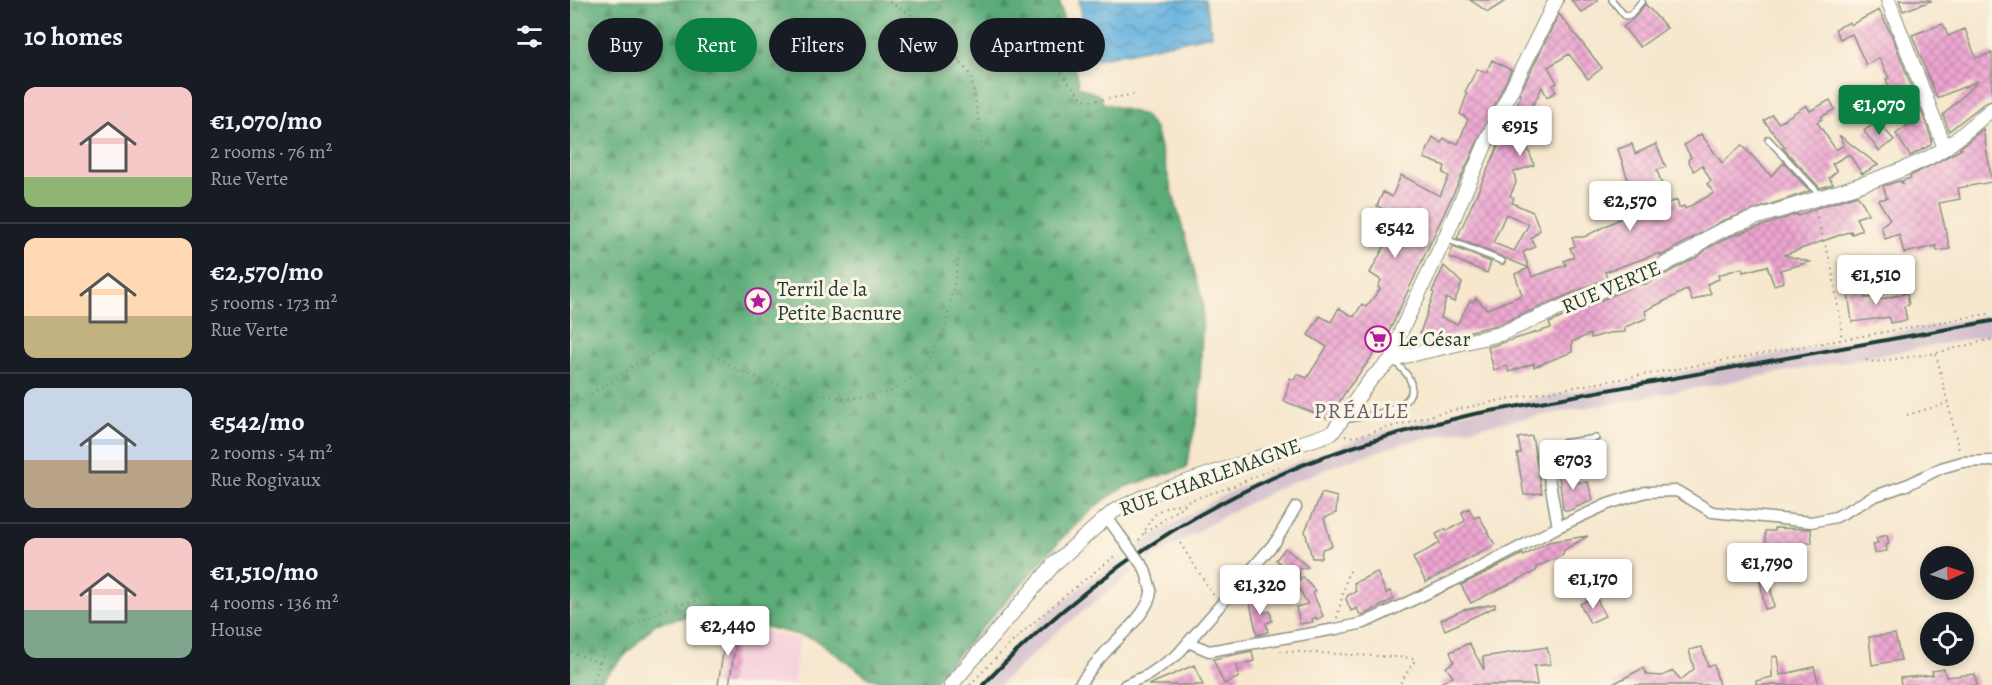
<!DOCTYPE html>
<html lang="en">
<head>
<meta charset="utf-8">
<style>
  body { margin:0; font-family:Alegreya,serif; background:#20242c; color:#f1f3f6; height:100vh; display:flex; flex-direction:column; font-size:22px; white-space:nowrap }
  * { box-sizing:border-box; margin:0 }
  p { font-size:20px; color:#9ea1a6 }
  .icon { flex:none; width:33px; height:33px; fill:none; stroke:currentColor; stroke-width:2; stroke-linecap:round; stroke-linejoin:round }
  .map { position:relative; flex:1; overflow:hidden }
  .sheet { display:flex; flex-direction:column; background:#171b24; width:570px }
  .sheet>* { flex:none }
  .top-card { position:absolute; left:18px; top:18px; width:570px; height:54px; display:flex; gap:12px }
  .needle { width:39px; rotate:87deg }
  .controls { position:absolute; left:1350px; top:546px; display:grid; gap:12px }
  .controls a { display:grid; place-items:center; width:54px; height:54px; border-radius:50%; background:#171b24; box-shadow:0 3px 9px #0003; font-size:30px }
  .price { position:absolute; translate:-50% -51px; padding:0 14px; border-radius:6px; background:#fff; color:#222; font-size:20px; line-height:39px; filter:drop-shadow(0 2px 3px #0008) }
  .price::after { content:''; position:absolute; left:50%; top:36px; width:18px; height:14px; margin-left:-9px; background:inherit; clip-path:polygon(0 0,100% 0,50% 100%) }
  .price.on { background:#0b8043; color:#fff }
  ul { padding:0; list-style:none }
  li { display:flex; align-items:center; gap:18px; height:150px; padding:0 24px }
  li+li { border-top:2px solid #363941 }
  li span { display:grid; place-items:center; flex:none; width:168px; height:120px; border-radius:12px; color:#555 }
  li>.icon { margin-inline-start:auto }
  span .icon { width:72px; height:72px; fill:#fffc; stroke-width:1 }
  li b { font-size:26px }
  h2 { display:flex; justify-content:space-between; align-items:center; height:72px; padding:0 24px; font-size:26px }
  .pill { padding:0 21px; border-radius:27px; background:#171b24; box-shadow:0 3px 9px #0003; font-size:21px; line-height:54px }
  .pill.on { background:#0b8043; color:#fff }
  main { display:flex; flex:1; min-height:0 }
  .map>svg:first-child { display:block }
</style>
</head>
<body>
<main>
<section class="sheet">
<h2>10 homes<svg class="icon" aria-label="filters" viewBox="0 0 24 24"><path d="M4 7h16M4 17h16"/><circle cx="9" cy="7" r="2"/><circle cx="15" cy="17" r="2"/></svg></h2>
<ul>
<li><span style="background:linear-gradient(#f6c9c9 75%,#8fb573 0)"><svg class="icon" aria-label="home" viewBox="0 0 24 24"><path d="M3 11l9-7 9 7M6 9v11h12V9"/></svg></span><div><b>€1,070/mo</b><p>2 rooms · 76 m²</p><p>Rue Verte</p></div></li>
<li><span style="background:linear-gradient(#ffd9b3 65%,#c2b280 0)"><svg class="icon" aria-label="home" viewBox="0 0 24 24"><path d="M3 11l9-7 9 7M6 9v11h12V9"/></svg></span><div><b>€2,570/mo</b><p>5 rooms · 173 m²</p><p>Rue Verte</p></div></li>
<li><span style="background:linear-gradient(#c9d6e8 60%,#b9a48a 0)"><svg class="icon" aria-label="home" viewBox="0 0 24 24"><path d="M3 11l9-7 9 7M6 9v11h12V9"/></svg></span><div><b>€542/mo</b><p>2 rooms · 54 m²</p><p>Rue Rogivaux</p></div></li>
<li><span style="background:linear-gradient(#f6c9c9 60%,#7fa58c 0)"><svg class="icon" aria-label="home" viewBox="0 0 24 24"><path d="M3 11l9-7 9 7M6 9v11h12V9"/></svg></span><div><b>€1,510/mo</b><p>4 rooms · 136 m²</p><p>House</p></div></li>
</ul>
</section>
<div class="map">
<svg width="1422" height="685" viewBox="0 0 1422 685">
  <defs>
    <pattern id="forest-firs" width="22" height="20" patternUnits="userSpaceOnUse" patternTransform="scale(1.5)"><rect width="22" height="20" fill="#5cac78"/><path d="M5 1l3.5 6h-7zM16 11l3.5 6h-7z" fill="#4b8d63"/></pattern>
    <pattern id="water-waves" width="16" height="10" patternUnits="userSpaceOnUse" patternTransform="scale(1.5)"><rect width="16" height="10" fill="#66b2df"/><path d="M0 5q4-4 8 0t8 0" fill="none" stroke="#5392b6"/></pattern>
    <pattern id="building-cross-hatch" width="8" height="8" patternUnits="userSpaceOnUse" patternTransform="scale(1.5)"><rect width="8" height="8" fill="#eea5d1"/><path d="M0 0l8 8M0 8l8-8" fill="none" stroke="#c088aa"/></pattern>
  </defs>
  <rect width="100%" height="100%" fill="#fcf5e5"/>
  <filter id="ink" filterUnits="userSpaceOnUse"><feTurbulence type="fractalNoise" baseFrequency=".0167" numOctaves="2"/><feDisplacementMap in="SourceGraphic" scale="12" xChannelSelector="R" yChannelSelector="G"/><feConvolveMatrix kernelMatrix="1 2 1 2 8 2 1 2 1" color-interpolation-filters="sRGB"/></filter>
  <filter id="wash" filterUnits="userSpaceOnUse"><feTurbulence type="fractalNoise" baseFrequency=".008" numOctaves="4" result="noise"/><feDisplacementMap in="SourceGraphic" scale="24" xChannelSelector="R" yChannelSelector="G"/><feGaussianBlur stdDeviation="1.35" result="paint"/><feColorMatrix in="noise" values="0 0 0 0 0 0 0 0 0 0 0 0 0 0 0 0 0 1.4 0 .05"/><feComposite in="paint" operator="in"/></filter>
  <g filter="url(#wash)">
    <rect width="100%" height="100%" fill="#f6e7cd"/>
    <path fill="#f5cfdb" d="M153,627l77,11 -7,47h-79z"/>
    <path fill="#d1bdcc" d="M1422,315v20l-515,92 -73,16 -60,19 -59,23 -63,32 -73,43 -11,-15 74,-44 67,-32 88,-33 64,-18z
      M552,555l11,17 -70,55 -64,58h-24l74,-73z"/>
    <path fill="url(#forest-firs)" stroke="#3e7456" stroke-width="1.5" d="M0,0h489l20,87 20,8 4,8 41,12 11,14 48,173 -4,108 -13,58 -62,19 -28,19 -34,32 -131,147h-42l-21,-8 -53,-38 -109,-27 -51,12 -58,61h-27z"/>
    <path fill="url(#water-waves)" stroke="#42788a" stroke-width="1.5" d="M509,0h126l7,35 -121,25z"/>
    <g id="blocks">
      <path fill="url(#building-cross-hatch)" fill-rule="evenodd" d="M900,0h37l-19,12z
        M1001,0h27l-16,13z
        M1329,0h31l1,1 -28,10z
        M1075,4l22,24 -27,19 -17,-20 11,-9z
        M1309,10l14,28 18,48 -6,3 17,23 10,28 -1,5 -21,11 -14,-22 13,-10 -10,-13 -13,-32 3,-1 -10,-20 -13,7 -14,-31 -12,5 -5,-10 15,-7 1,3z
        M989,14l43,54 -14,11 -19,-25 -21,13 9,16 -4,2 3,7 -9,5 -5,-10 -11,22 4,13 -2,1 5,13 -12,7 8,22 -20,7 2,11 -6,13 4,2 -2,5 21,9 7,18 -9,8 4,9 -12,5 6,16 -72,-30 64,-143h-2zM936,214l23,10 -15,27 -21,-8z
        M1373,24l5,12 17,-7 11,29 16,-5v47l-6,2 -37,29 -6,-16 35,-34 -41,17 -25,-63z
        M922,60l19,10 -125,268 -40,53 -17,28 -45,-18 6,-23 4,2 3,-6 10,4 20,-31 -19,-12 12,-19 11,6 8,-14 15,9 8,-13 4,3 14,-18 -2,-2 3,-7 -11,-7 22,-41 -3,-1 7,-16 -19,-9 6,-14 9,5 9,-22 39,21 9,-20 -6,-3 2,-7 -21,-8 9,-21 8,6 3,-5 7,5 1,-2 6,3 10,-25 -8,-5 7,-20 -2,-2 12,-23 9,4z
        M1260,100l5,9 -14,8 1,2 -5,3 19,28 8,-5 -5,-10 39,30 -16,9 -13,-20 -17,10 5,7 -8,7 4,6 -13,4 -37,-40 2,-1 -21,-26 8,-6 7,8 27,-18 4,6z
        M1307,121l17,19 -15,11 -15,-20z
        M1413,129l9,53 -34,6 2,11 -21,4 11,46 -13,2 -1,-5 -32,7 -5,-19 -14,5 -4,-13 9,-7 -12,-19 9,-2 -4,-12 16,-5 5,3 -3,-3 10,-3 -1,-2 52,-27 -2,-1z
        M1131,134l21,29 20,-18 29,31 13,-13 26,28 -88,30 -61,35 -1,-3 -55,19 2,6 -110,47 -56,13 -21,-5 14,-40 -2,-1 12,-26 18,17 -8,19 -8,-4 -5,20 16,6 13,-23 3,1 3,-4 11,11 35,-14 -7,-21 14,-6 3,9 34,-12 -2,-4 10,-4 -4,-9 5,-2 -3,-9h12l51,-26 -1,-2 3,-1 -19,-59 14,-5 3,10 21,-10 10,23 -9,3 11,33 9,-3 2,8 5,-2 1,3 29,-16 -7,-9 4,-3 -9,-16 -8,6 -6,-11 3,-3 -7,-12z
        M1287,195l7,10 4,9 -12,4 6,12 -10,4 -1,-3 -67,24 26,7 -30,8 4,12 -10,3 -7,-19 -24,6 -1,-4 -24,7 1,4 -12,5 4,9 -19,8 -4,-12 -43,22 2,7 -22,9v5l-16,1 -18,5 -1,-4 -18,8v10l-38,15v-4l-25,9 -2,-6 -13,4 -6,-23 63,-19 -2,-5 87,-38 11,-1 52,-28 9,-8 21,-11 68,-23 1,2 19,-8z
        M883,247l38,15 -4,11 -38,-16z
        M1293,282l2,16 12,-1 1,3 29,-7 2,12 -5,1 3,14 -17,3 -1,-6 -37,5 -5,-37z
        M962,436l10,57 -18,2 -7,-41 4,-1 -3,-15z
        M997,466l3,17 18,-1 5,18 -25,11 -5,-2 -5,-42z
        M752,493l15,4 -1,16 -12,5 8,28 -10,3 -1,9h-9l-7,-27z
        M899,508l5,10 5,-2 16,29 -69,37 -13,-24 27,-15 -4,-9 10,-5 1,2 18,-10 -3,-9z
        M1204,528l37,1 1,14h-13v5l-17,1v5h-16l-1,-23h9z
        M1317,535l2,9 -3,1 1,6 -12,2 -2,-9 5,-1 -2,-5z
        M1018,536l-24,14 -1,5 -27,12v4l-65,32 -10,-18 62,-31 1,2 24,-14z
        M715,548l23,19 -9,2 1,11 -24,-20z
        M807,572l9,21 4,-2 4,8 -27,14 -7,2 -3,-7 -6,3 -5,-12 2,-4 8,-3 -2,-9z
        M733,577l12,14 -2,2 10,23 -6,4 -1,-3 -4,2 1,3 -13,2 -4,-17 12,-3 -12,-20z
        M1199,579l5,28 -9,2 -5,-29z
        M689,597l4,16 7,-2 2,10 -6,2 2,9 -11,3 -8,-36z
        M1026,597l9,19 -15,7 -10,-19z
        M925,604v3l-50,23 -4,-10 22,-10z
        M157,628l11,1 -9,56h-11z
        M1325,634l6,26 -29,5 -3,-28z
        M899,643l15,27 -1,-13 64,-10 4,17 -17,2 3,19h-101l17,-8 -7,-10 8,-5 -4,-10z
        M1132,647l6,19 6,-1 5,20h-108l32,-17 4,7 15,1 11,-5 8,9 13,-11 -5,-19z
        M682,651l2,10 -17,4 2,12 -15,7 -11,-25z
        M1207,656l3,19 34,-8 5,18h-63v-4l16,-4v-20z
        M624,665l9,20h-55l26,-11z
        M1374,669l2,8 29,-3 2,11h-76l-1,-7 33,-3 -1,-4z"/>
    </g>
  </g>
  <g filter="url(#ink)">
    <use href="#blocks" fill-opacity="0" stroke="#8a9280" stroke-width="1.5"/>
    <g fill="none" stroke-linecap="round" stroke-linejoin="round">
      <g stroke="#8a9280" stroke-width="8">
        <path id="service" d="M1042,0l13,16 5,-1 12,-14
          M1198,139l54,58
          M876,239l56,22
          M774,420c19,-3 81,-10 65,-42 -3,-6 -11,-13 -16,-18
          M976,460l16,-17 34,-5"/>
      </g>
      <g stroke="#8a9280" stroke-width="13">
        <path id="minor" d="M976,460l12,67
          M536,516l13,18
          M618,642l21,9 127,-22 28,-6 112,-53 82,-43 50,-23 38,-12 31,-1 35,21 99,10 25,-5 39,-21 34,-12 32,-16 21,-6 30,-1
          M509,685c8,-10 15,-21 24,-30 13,-16 49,-44 48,-65
          M555,685l23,-10 29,-20 99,-114 20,-34"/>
      </g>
      <g stroke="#8a9280" stroke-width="16">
        <path id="tertiary" d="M1318,0l57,148
          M822,359l10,-30 43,-91 47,-109 64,-129
          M381,685l104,-122 59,-52 31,-15 187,-63 39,-54 21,-20 108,-25 134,-58h9l52,-28c17,-19 67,-32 92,-40 46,-15 95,-28 139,-49 24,-11 45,-33 66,-50"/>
      </g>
      <path stroke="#8a9280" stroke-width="2" stroke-dasharray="1.5 4.5" stroke-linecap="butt" d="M438,0l37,54 38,45 11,2 42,-7
        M1245,211l16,53 11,66 -2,10
        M156,307c9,-17 10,-33 7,-52
        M97,347l59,-40 32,-6
        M1366,354l23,96
        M1296,360l8,2 62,-9 56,-14
        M0,406l38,-23 33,-23 26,-13 37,1 36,24 69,21 39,6 44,-8 33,-22 20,-41 14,-70 22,-68v-56l-10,-58 -37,-48 -48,-28
        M1337,415l41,-12
        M775,436l10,1 85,-24 56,-12 496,-88
        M575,533l42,-30
        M569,540c10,-13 8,-21 23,-31l72,-23 45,-20
        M610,543l34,53
        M767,618l11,-45 5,-4
        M710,651l134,7 1,2 -16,25
        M0,652l31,11
        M22,685l18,-49 66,-32 30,-4 14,7
        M400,685c45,-49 95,-91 148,-131"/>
      <use href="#service" stroke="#fff" stroke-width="5"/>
      <use href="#minor" stroke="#fff" stroke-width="10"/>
      <use href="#tertiary" stroke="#fff" stroke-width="14"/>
      <path stroke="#1f3d34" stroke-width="4" d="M413,685c84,-87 185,-162 296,-210 62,-28 129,-45 195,-61l518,-93"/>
      <g stroke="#8a9280" stroke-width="13" stroke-linecap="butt">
        <path id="minor-bridge" d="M549,534l26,35 6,21"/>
      </g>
      <use href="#minor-bridge" stroke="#fff" stroke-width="10"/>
    </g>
  </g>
  <defs>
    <g id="sight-ring" transform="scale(1.35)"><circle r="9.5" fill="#fcf5e5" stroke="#b5179e" stroke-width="1.5"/><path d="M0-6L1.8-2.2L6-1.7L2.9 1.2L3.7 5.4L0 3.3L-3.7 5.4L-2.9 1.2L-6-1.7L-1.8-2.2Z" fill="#b5179e"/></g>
    <g id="supermarket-ring" transform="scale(1.35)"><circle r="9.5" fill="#fcf5e5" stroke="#b5179e" stroke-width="1.5"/><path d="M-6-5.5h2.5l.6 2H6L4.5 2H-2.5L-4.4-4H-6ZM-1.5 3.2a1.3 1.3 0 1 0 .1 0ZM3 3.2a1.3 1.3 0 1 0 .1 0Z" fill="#b5179e"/></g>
  </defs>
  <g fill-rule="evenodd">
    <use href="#sight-ring" x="188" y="301"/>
    <use href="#supermarket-ring" x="808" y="339"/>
  </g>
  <g text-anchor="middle" stroke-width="6" stroke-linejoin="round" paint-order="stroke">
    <g font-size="21" fill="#1f3d34" stroke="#fcf5e5">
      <text transform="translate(1041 287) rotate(-23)" y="7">RUE VERTE</text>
      <text transform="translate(640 477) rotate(-20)" y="7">RUE CHARLEMAGNE</text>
    </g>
    <g font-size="21" fill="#1f3d34" stroke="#fcf5e5" text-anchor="start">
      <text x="207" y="296">Terril de la<tspan x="207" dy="24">Petite Bacnure</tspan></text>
      <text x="828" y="346">Le César</text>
    </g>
    <g font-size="22" letter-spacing="1.5" fill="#67616b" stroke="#fcf5e5">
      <text x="792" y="418">PRÉALLE</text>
    </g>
  </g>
</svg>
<div class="controls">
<a><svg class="needle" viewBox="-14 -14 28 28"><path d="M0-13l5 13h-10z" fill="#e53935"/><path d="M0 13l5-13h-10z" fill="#9ea1a6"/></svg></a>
<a><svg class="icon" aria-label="locate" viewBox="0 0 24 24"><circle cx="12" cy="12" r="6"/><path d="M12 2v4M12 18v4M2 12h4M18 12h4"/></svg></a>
</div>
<b class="price on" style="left:1309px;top:136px">€1,070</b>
<b class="price" style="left:950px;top:157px">€915</b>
<b class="price" style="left:1060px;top:232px">€2,570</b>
<b class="price" style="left:825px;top:259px">€542</b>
<b class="price" style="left:1306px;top:306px">€1,510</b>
<b class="price" style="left:1003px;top:491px">€703</b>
<b class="price" style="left:1197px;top:594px">€1,790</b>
<b class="price" style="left:1023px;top:610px">€1,170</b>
<b class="price" style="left:690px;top:616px">€1,320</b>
<b class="price" style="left:158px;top:657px">€2,440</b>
<div class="top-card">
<a class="pill">Buy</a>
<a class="pill on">Rent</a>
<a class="pill">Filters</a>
<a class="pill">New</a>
<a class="pill">Apartment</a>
</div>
</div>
</main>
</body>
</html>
